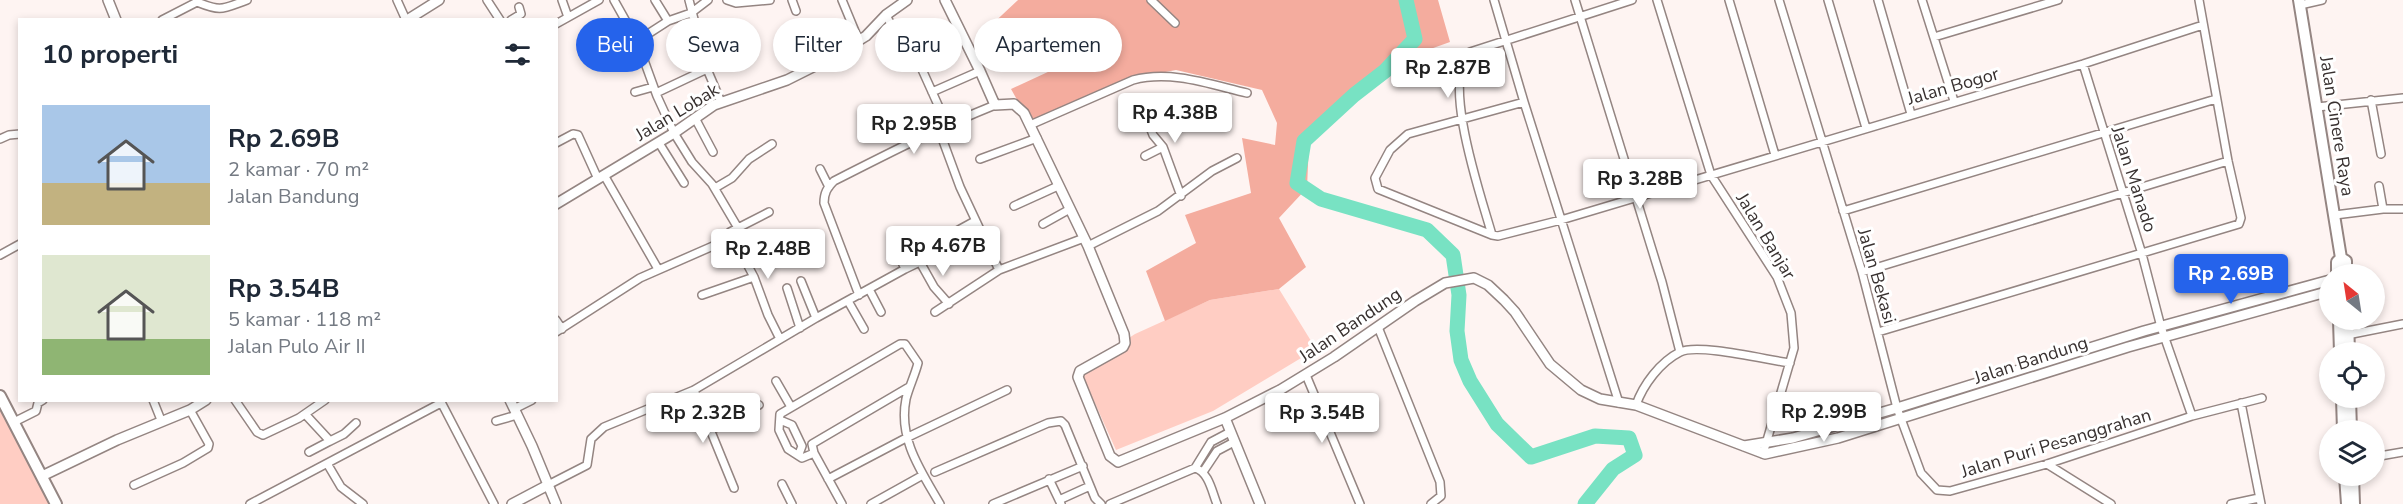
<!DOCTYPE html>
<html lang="id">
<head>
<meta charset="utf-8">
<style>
  body { margin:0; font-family:"Nunito Sans",sans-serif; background:#f6f6f7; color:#1f2937; height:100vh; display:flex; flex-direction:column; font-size:22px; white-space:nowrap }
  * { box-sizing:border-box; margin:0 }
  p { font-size:20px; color:#747a83 }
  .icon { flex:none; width:33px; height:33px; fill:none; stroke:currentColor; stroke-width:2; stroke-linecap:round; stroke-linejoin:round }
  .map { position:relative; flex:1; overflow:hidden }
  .side { position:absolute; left:18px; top:18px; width:540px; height:384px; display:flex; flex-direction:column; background:#fff; border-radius:0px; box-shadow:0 3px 9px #0003 }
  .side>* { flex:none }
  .banner { position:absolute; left:576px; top:18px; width:570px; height:54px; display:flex; gap:12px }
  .needle { width:39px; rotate:330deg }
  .fabs { position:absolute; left:2319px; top:264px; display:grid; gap:12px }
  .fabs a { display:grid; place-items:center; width:66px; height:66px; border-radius:50%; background:#fff; box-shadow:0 3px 9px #0003; font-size:30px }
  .price { position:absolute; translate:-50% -51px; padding:0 14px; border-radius:6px; background:#fff; color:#222; font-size:20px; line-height:39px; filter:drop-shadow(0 2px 3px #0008) }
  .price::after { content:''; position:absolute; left:50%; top:36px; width:18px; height:14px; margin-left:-9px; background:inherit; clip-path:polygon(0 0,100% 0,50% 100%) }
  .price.selected { background:#2563eb; color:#fff }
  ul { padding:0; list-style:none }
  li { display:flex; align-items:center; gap:18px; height:150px; padding:0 24px }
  li span { display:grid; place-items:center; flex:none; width:168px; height:120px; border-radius:0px; color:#555 }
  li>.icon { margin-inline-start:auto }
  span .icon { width:72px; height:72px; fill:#fffc; stroke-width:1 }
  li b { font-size:26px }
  h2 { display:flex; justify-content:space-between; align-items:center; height:72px; padding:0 24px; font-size:26px }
  .tag { padding:0 21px; border-radius:27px; background:#fff; box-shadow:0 3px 9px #0003; font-size:21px; line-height:54px }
  .tag.selected { background:#2563eb; color:#fff }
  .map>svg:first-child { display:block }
</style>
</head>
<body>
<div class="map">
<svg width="2403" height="504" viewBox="0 0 2403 504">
  <rect width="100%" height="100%" fill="#fef4f2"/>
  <path fill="#ffcdc3" d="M1279,289l37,60 -103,62 -97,39 -36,-80 55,-36 75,-34z
    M0,407l49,97h-49z"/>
  <path fill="#f4ac9e" d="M1018,0h420l12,42 -42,15 -55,40 -44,45 -2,46 -28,30 27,49 -27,22 -69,11 -45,21 -19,-50 50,-28 -11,-28 66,-22 -9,-55 33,7 2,-22 -15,-33 -86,-20 -53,10 -94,41 -18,-32 39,-18 -12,-32 -41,20 -11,-29z"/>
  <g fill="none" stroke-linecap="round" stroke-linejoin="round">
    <path stroke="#78e2c3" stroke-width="15" d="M1406,0l9,39 -30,32 -31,24 -50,46 -7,42 24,16 106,31 26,25 6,40 -2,36 4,29 9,21 27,43 34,33 64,-21 34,2 6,17 -22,14 -28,35"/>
    <g stroke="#948582" stroke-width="10">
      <path id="minor" d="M397,0l9,20
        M487,0l13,20
        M562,0l6,17
        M614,0l23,41 20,55 17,37 18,29 20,22 26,44
        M655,0l13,21
        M689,0l18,69 14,33
        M727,0l9,3 34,-3
        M792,0l4,11
        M842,0l17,41
        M1151,0l24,23
        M1494,0l30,102 95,301
        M1575,0l87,282 18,70
        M1657,0l54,175 66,102 14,36 3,35 -31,106
        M1729,0l46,155
        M1779,0l83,272 35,136 24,65 16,17 13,1 97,-27 145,-48 70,-18
        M1828,0l38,128
        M1878,0l33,114
        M1922,0l32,101
        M2300,5l22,-5
        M886,15l23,44
        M162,20l35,-18c25,10 25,7 50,-2
        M511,20l10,-6 -2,-7
        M556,24l43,-24
        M1934,37l124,-37
        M637,41l31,-20 23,-8 17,-13
        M2083,64l59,190 19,73 31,89
        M920,65l27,60
        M635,92l18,-5
        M932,92l48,-21
        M656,93l51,-24
        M2371,100l10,54
        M1524,102l-116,32 -18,16 -15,28 3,11 114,46 6,1 63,-16 522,-156 120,-39
        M2317,107l86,-9
        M695,118l18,34
        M1030,125l103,-45c38,-10 76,4 114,13
        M939,130l21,57 39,83
        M0,139l9,-4 11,-1
        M556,143l17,-9 5,1 20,44
        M659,143l25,40
        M1163,147l18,49
        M1145,156l18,-9 -10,-12 -7,-18
        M980,159l57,-21
        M820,169l9,18
        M604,175l54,94
        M2379,186l4,23
        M715,188l17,-10 17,-19 23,-15
        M1014,206l44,-20
        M1843,211l373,-112
        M2335,215l48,-6h20
        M1043,224l27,-15
        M730,232l24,45 14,38 12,24
        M1492,235c-10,-36 -52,-156 -22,-183l162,-52
        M894,244l11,25
        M1088,246l70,-35 54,-40 25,-13
        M0,255l20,-11
        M920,262l14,25 15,17
        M1862,272l366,-111
        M801,281l15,37
        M787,288l13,40
        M869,289l12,23
        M702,295l52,-18
        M859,295l-35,-92c0,-10 3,-15 10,-22 53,-27 106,-54 161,-76
        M848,301l16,28
        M935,312l64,-42 85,-32
        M556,320l6,9
        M1378,327l62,155 1,14 -10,8
        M556,332l84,-54 73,-32 17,-14 39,-20
        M1878,332l361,-108 2,-6 -13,-57 -29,-161
        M2347,335l56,-11
        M1306,375l54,129
        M776,381l15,26
        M694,390l40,98
        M153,400l8,20
        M235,400l22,32 6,3 36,-17 26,-18
        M440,400l54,104
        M2241,403l20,101
        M1636,405c7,-20 24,-43 44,-53 18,-9 87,8 110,11
        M514,409l18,-9
        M305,414l25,27 -21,11
        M780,420l12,5 10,21 -3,8
        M496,421l21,-6
        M14,422l22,-11 2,-8 5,-3
        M711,430l48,-25
        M330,441l14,-7 12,-11
        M814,453l-12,5 -14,-9 -9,-19 1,-16 120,-70h5l13,19c-3,12 -9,24 -12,36 -8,40 15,72 34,105
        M2374,457l29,-5
        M2047,464l64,40
        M328,465l13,22 22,17
        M1195,468l16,-26 19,-10
        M935,472l113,-49 13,-2 4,4 30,73 6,6
        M1203,472l14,-21 17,-9
        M828,479l78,-41 101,-48
        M1049,479l12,25
        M782,484l10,20
        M134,485l49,-22 25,-15 1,-4 -19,-34
        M548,485l39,-20 4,-26 13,-12 90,-37 122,-72 89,-49 31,-15 -1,-11 40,-22
        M1059,500l31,-14
        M250,504l191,-101
        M842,504l-28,-51 -2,-9 97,-57
        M871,504l52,-29
        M993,504l90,-38
        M1110,504l85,-36c14,4 17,24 22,36
        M2231,504l28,-6"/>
    </g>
    <g stroke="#948582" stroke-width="12">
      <path id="tertiary" d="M108,0l8,20
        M945,0l35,71 15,34 19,-1 10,9 64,133 36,88 1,9 -2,4 -43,24 -2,6 32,79 8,6 107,-44 55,-28 54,-33 81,-56 30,-18 29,-5 14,7 16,15 11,12 35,52 31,26 19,9 36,6 129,49 73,-16 290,-91 202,-56
        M407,20l32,-20
        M556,204l118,-71 40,-28 73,-25 42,-21 37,-23 20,-21 21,-15
        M510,400l22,46 24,58
        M1225,418l35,86
        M1744,446l49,-8 104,-30 247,-77 186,-51
        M42,476l75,-36 73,-30 16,-10
        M512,504l36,-19"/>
    </g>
    <g stroke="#948582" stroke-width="14">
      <path id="secondary" d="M2299,0l42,258 5,3v13
        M2337,274v-12l4,-4
        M2339,320l1,32
        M2348,320l1,32
        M0,396l56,108
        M2342,398l1,32
        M2350,398l1,32
        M2345,476l2,28
        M2353,476l1,28"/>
    </g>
    <use href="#minor" stroke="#fff" stroke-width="7"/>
    <use href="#tertiary" stroke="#fff" stroke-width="9"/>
    <use href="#secondary" stroke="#fff" stroke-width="10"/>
  </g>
  <g text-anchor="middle" stroke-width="6" stroke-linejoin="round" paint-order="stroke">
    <g font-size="18" fill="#383130" stroke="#fff">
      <text transform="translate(1953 86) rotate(-16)" y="6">Jalan Bogor</text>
      <text transform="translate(677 112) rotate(-31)" y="6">Jalan Lobak</text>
      <text transform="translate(2337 126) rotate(81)" y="6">Jalan Cinere Raya</text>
      <text transform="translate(2134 179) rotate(72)" y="6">Jalan Manado</text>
      <text transform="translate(1766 236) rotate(59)" y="6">Jalan Banjar</text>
      <text transform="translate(1877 276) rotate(74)" y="6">Jalan Bekasi</text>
      <text transform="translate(1350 325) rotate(-34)" y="6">Jalan Bandung</text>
      <text transform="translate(2031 360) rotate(-18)" y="6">Jalan Bandung</text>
      <text transform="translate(2056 443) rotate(-17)" y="6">Jalan Puri Pesanggrahan</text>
    </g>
  </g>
</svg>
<div class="fabs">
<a><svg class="needle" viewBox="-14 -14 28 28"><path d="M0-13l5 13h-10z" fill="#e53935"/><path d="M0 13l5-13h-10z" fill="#747a83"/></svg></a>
<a><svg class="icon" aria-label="locate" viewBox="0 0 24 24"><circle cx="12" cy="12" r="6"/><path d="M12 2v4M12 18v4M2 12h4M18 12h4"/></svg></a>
<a><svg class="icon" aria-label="layers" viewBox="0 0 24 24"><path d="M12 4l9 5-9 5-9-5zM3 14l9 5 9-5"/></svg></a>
</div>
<b class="price" style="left:1448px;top:99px">Rp 2.87B</b>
<b class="price" style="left:1175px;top:144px">Rp 4.38B</b>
<b class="price" style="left:914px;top:155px">Rp 2.95B</b>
<b class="price" style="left:1640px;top:210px">Rp 3.28B</b>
<b class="price" style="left:943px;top:277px">Rp 4.67B</b>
<b class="price" style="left:768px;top:280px">Rp 2.48B</b>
<b class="price selected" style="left:2231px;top:305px">Rp 2.69B</b>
<b class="price" style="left:1824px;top:443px">Rp 2.99B</b>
<b class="price" style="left:703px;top:444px">Rp 2.32B</b>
<b class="price" style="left:1322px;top:444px">Rp 3.54B</b>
<div class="banner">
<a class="tag selected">Beli</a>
<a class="tag">Sewa</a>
<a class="tag">Filter</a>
<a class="tag">Baru</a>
<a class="tag">Apartemen</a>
</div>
<section class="side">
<h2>10 properti<svg class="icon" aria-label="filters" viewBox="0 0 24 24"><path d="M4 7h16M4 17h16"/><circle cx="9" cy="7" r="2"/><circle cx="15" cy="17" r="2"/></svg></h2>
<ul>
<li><span style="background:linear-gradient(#a9c7e8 65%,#c2b280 0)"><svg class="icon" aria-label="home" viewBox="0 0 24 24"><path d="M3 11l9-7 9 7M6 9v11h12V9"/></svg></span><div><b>Rp 2.69B</b><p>2 kamar · 70 m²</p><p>Jalan Bandung</p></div></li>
<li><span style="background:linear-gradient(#dfe7d0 70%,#8fb573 0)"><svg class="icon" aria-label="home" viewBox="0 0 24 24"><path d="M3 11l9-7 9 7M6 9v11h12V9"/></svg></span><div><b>Rp 3.54B</b><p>5 kamar · 118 m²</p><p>Jalan Pulo Air II</p></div></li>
</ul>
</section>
</div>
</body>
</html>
